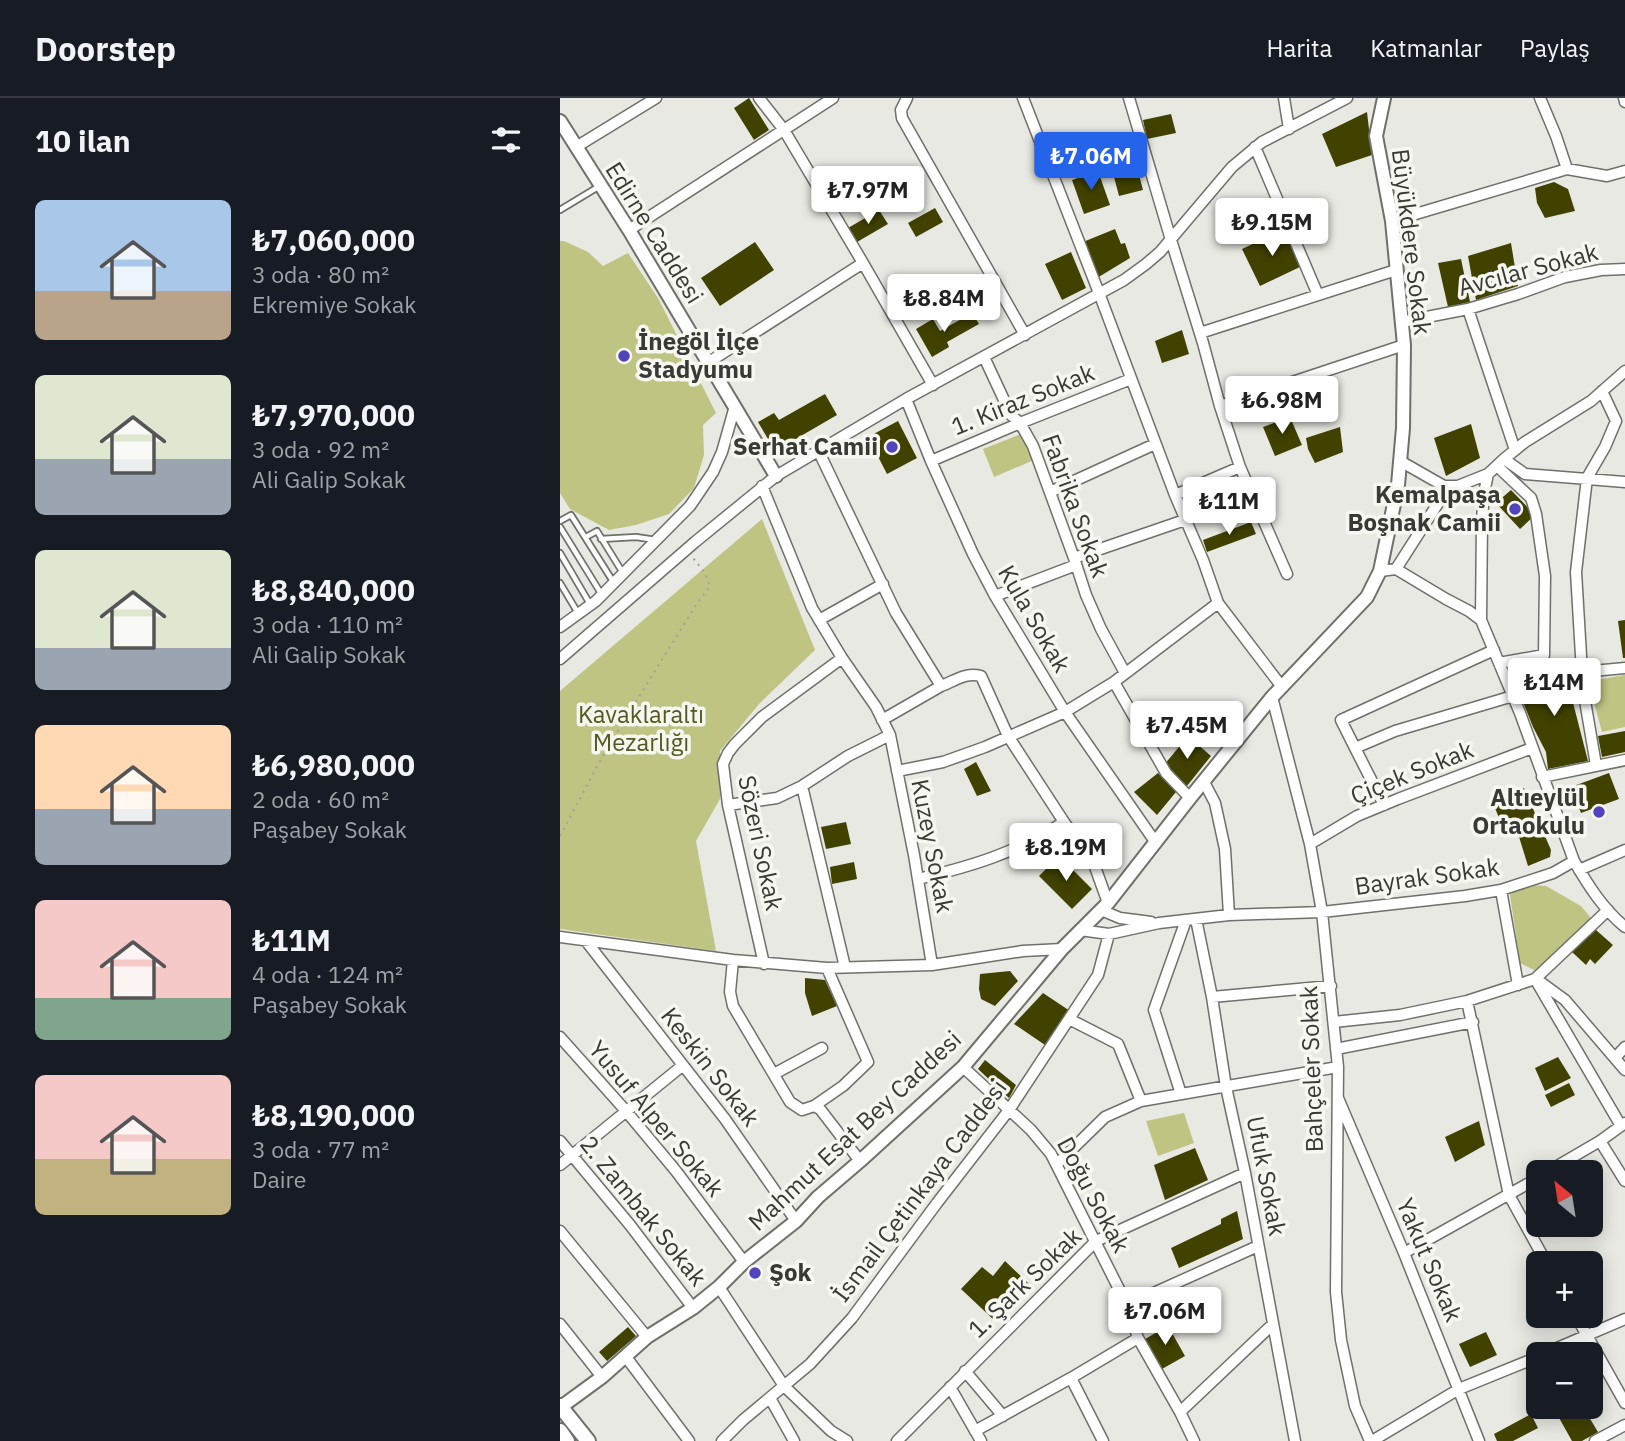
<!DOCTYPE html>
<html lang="tr">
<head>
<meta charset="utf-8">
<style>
  body { margin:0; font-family:"IBM Plex Sans",sans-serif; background:#20242c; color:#f1f3f6; height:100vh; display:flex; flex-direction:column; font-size:26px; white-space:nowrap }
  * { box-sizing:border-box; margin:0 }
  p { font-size:23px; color:#9ea1a6 }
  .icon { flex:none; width:38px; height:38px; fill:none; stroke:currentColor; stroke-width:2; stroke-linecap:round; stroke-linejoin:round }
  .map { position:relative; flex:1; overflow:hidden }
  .details { display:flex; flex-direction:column; background:#171b24; width:560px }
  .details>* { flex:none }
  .needle { width:46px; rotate:330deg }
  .buttons { position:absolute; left:966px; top:1062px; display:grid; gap:14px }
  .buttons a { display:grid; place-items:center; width:77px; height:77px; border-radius:10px; background:#171b24; box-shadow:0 4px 18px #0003; font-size:35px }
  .price { position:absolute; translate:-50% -60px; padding:0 16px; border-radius:7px; background:#fff; color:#222; font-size:23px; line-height:46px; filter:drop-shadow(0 2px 4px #0008) }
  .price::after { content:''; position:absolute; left:50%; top:42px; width:21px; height:16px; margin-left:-10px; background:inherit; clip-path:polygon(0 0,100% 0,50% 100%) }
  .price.selected { background:#2563eb; color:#fff }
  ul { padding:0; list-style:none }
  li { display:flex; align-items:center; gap:21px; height:175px; padding:0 35px }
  li span { display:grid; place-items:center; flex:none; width:196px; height:140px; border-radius:10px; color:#555 }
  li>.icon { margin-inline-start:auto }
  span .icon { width:84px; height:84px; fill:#fffc; stroke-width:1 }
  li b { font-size:30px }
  h2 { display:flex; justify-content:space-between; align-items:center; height:84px; padding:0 35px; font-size:30px }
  header { display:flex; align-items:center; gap:42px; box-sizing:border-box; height:98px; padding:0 35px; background:#171b24; border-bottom:2px solid #363941 }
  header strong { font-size:33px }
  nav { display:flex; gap:38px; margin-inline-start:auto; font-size:24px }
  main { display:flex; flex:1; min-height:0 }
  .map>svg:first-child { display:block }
</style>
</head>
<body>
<header>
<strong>Doorstep</strong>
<nav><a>Harita</a><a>Katmanlar</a><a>Paylaş</a></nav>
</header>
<main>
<section class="details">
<h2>10 ilan<svg class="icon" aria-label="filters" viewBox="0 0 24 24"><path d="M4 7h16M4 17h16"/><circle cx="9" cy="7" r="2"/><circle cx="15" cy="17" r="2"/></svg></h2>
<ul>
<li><span style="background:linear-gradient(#a9c7e8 65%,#b9a48a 0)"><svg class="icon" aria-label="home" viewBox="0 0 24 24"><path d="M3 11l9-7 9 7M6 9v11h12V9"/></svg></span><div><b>₺7,060,000</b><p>3 oda · 80 m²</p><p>Ekremiye Sokak</p></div></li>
<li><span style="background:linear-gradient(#dfe7d0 60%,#9aa5b1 0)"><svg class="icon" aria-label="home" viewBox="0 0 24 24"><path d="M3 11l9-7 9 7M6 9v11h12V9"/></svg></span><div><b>₺7,970,000</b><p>3 oda · 92 m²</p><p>Ali Galip Sokak</p></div></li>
<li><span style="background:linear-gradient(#dfe7d0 70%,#9aa5b1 0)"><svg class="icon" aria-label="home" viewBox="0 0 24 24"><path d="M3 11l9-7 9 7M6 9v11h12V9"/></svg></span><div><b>₺8,840,000</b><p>3 oda · 110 m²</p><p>Ali Galip Sokak</p></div></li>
<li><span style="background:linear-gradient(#ffd9b3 60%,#9aa5b1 0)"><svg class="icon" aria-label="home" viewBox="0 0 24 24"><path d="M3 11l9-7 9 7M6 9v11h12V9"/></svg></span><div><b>₺6,980,000</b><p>2 oda · 60 m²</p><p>Paşabey Sokak</p></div></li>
<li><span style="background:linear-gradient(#f6c9c9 70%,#7fa58c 0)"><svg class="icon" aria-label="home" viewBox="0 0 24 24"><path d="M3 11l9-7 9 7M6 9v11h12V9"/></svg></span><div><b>₺11M</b><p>4 oda · 124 m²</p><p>Paşabey Sokak</p></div></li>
<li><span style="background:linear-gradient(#f6c9c9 60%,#c2b280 0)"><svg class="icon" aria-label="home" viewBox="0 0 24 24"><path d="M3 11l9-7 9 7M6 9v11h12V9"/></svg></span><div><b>₺8,190,000</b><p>3 oda · 77 m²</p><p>Daire</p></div></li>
</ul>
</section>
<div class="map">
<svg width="1065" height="1343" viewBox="0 0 1065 1343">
  <rect width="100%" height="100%" fill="#e9e9e3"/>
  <path fill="#bfc483" d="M0,143h4l24,11 15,14 25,-13 30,45 58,115 -13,12 1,30 -10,33 -25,26 -33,11 -27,5 -39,-21 -10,-16z
    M461,336l13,26 -40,17 -11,-28z
    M202,421l53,131 -56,54 -39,47v48l-24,42 20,110 -156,-22v-238z
    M1065,577v52l-23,5 -11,-41 2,-8 3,-3z
    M970,787l16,1 35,20 10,12 -55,53 -16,-8 -10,-68 5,-5z
    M624,1015l10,30 -36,13 -12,-35z"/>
  <path fill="#414200" d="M189,0l20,32 -15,10 -20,-32z
    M807,14l5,43 -36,12 -14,-33z
    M611,16l5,19 -29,6 -4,-19z
    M538,73l12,34 -26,9 -12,-34z
    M578,73l5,19 -24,6 -5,-19z
    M994,84l14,7 7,22 -30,7 -8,-15 -2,-15z
    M375,110l8,14 -27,15 -8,-14z
    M319,112l9,14 -31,18 -9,-14z
    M555,131l6,15 4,-1 5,15 -33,20 -14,-36z
    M724,131l18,37 -42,20 -18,-37z
    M195,144l19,28 -54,36 -19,-28z
    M951,145l7,43 -42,14 -8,-44z
    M511,154l15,36 -24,12 -17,-36z
    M901,161l9,43 -22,5 -10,-44z
    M412,215l7,11 -32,18 2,5 -17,10 -16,-28 17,-10 7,12z
    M622,232l7,24 -27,9 -7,-22z
    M265,296l12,21 -62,36 -17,-29 16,-9 5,7z
    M730,319l12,28 -27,11 -12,-29z
    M338,323l19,37 -30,16 -19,-37z
    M911,326l9,34 -34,18 -12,-38z
    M780,329l3,25 -28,11 -7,-14 -2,-11z
    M672,381l14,27 -47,16 -10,-24z
    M951,392l24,25 -15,14 -24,-26z
    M691,424l5,12 -49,18 -4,-12z
    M1065,522v38h-2l-5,-37z
    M1009,572l1,21 18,70 -40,8 -2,-17 -13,-25 -18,-45z
    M1065,633v21l-23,5 -4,-21z
    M628,638l23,20 -24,30 -23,-21z
    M416,664l15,29 -14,5 -13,-27z
    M598,675l18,19 -19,23 -23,-23z
    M1049,675l10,26 -38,14 -10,-26z
    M964,690l27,62 -1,7 -22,9 -12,-39 -11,5 -13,-31z
    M286,724l5,22 -25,5 -5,-22z
    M499,758l33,33 -20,20 -33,-33z
    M294,764l3,17 -25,5 -2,-17z
    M1036,832l17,15 -18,19 -5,-5 -4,6 -14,-13z
    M450,873l8,10 -23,25 -14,-7 -2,-10 1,-15z
    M245,880l20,2 12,26 -25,10 -7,-23z
    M483,895l27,18 -25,34 -31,-21z
    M998,959l13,21 -26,13 -10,-23z
    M425,962l31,25 -7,13 -31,-29z
    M1009,985l6,12 -24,12 -6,-12z
    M919,1023l6,24 -30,17 -10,-25z
    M635,1050l13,32 -43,20 -11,-35z
    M677,1113l6,28 -64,29 -8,-20 50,-24v-5z
    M445,1163l24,23 -34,37 -34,-32 21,-22 11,9z
    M608,1228l17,30 -23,13 -17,-30z
    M68,1229l8,9 -29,25 -8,-9z
    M926,1234l11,23 -27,12 -11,-23z
    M993,1309h14l2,4 10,-4 6,12 4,-2 9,15 -16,9h-10z
    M971,1316l7,14 -25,13h-16l-3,-7z"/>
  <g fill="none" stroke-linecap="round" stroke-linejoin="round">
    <g stroke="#6f706a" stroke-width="8">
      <path id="service" d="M0,112l38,-23
        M0,423l11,-6 43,68
        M0,429l42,68
        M26,439l11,-6 26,42
        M41,441l35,-2 20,3
        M0,455l30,51
        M0,485l18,30"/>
    </g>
    <g stroke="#6f706a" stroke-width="13">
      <path id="minor" d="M199,0l25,32 79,133 70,122
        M347,0l-6,12 1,8 123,217
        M463,0l76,195 76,202 28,65 15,43 64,84
        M569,0l42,142 32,103 17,63 20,61 47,107
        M724,0l5,31
        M980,0l16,38 11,33
        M1064,0l1,4
        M16,49l80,-49
        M695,49l63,148
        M832,123l175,-52 40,7 18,-5
        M69,132l204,-132
        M908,211l47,141
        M841,224l67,-13 50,-15 47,-17 36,-7 24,-1
        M640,235l196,-63
        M424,259l27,58 9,8 13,23 41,112 12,37 15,34 24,44
        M149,264l154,-99
        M346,301l25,62 42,93 22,42 70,116 91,131
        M660,308l184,-61
        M258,352l78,163 45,73c14,-5 24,-14 40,-10l27,60 56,86 30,42 14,39
        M944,361l21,15 100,8
        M371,363l89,-38 111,-44
        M840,363l44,25h14l30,-12
        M937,368l34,32 5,16 9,62 -1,79 -45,8
        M202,388l50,122 30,50 34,49 14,28 24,120 18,110
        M490,394l105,-48
        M615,397l65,-28
        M514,460l111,-38
        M836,471l53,-83
        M820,473l16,-2 50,30 23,12 12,9 39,93 54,148c14,24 29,48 51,66
        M435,498l81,-31
        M259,522l64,-36
        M921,522l1,-100 2,-27 4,-19 16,-15 21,-17 66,-41 34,-30
        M0,529l36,-26 94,-95 23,-34 9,-20 13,-46
        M0,561l135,-117 81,-66 130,-77 218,-119 22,-16 14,-12 72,-85 30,-25 85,-44
        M1022,574l43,-4
        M554,584l52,91 24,25
        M712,599l38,147 12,68 16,155 -2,225 5,48 14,66 15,35
        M322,622l59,-34
        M795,650l-14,-28 153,-70
        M1036,667l-13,-76 -7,-117 11,-94 18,-31 11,-26 -14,-30
        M337,673l46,-9 42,-15 80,-35 49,-30 104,-79
        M982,679l83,-17
        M644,684l11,21 10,46 4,66
        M242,688l43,181
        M168,707l49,-7 25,-12 46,-30 42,-21
        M824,707l-29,-57 40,-17 118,-35
        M750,746l47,-28 41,-17 134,-51
        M1019,772l46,-20
        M358,781c54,-13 98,-26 146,-57
        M941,792l17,95
        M541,812l19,8 31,4
        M636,821l16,78 14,90 19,86 50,268
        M520,832l29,4 50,-11 70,-8 93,-3 143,-16 36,-6 52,-17 21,-12
        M0,839l173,23 94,8 105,-3 91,-14 39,-2
        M26,843l139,178 71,102
        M173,862l-3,32 3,14 57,96 12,8 12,-4 6,3 40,52
        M204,866l-36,-159 -5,-41 5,-11 7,-9 27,-27 80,-59
        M975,881l86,147
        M979,883l26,19 60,70
        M652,899l119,-11
        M907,903l42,194 38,69
        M509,921l49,25 23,57
        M774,924l66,-7 67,-14 68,-22 73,-69
        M0,939l66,74 50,60 68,91
        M776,951l137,-27
        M1055,960l10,-11
        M403,969l68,63 20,24 76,151 11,33 42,74 14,29
        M214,976l48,-26
        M621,996l-27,-84 32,-90
        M778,1000l66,155 75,188
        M254,1008l29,-20 25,-24 -41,-94
        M0,1043l70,84 63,83
        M1040,1043l25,40
        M497,1066l48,-47 36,-16 197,-34
        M0,1067l122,-99
        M987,1074l53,-31 25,-18
        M0,1133l87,106
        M844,1155l134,-75
        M159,1189l65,99 47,45 16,10
        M567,1207l131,-59
        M1016,1218l49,87
        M0,1226l42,53
        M983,1256l82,-35
        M66,1259l63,84
        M405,1273l38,45
        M511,1280l32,63
        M390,1289l31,54
        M210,1300l24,43
        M620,1314l93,-88
        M415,1333l96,-53 67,-40
        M162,1343l21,-21 67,-56 42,-46 85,-115 72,-93 89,-135 11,-41
        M337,1343l199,-200 149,-68
        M812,1343l87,-52 79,-32
        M1035,1343l30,-16"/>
    </g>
    <g stroke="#6f706a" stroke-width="16">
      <path id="tertiary" d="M0,23l69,109 147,246
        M1,1309l41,-30 45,-40 46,-29 26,-21 25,-25 52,-41 22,-24 42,-36 103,-94 99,-118 46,-46 82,-105 82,-101 95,-100 13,-26 18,-86 5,-57 1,-83 -12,-124 -16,-85 8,-38"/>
    </g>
    <g stroke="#6f706a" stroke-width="18">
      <path id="secondary" d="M0,1308l28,35
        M0,1333l7,10"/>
    </g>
    <path stroke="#a1a19c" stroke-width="2" stroke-dasharray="2 5" stroke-linecap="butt" d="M0,738l46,-86 90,-145 14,-19 -5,-13 -12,-15"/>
    <use href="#service" stroke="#fff" stroke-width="4.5"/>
    <use href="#minor" stroke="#fff" stroke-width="10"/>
    <use href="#tertiary" stroke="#fff" stroke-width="12"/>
    <use href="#secondary" stroke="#fff" stroke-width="14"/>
  </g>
  <g fill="#5245bc" stroke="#f6f7f0" stroke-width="2.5">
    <circle cx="64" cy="258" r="7"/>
    <circle cx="332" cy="349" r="7"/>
    <circle cx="955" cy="411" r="7"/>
    <circle cx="1039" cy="714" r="7"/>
    <circle cx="195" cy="1175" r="7"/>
  </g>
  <g text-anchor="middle" stroke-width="7" stroke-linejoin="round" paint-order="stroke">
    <g font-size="24" fill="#393936" stroke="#f6f7f0">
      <text transform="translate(94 135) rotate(58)" y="8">Edirne Caddesi</text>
      <text transform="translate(851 144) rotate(83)" y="8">Büyükdere Sokak</text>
      <text transform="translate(968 172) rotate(-15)" y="8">Avcılar Sokak</text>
      <text transform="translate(463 302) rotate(-22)" y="8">1. Kiraz Sokak</text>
      <text transform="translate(515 408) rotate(70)" y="8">Fabrika Sokak</text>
      <text transform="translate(474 521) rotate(60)" y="8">Kula Sokak</text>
      <text transform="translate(852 675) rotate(-22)" y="8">Çiçek Sokak</text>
      <text transform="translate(200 745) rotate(78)" y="8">Sözeri Sokak</text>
      <text transform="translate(372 748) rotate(79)" y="8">Kuzey Sokak</text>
      <text transform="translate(867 779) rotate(-8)" y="8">Bayrak Sokak</text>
      <text transform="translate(150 969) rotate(52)" y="8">Keskin Sokak</text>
      <text transform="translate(752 971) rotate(-92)" y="8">Bahçeler Sokak</text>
      <text transform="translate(96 1021) rotate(50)" y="8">Yusuf Alper Sokak</text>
      <text transform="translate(295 1033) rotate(-43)" y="8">Mahmut Esat Bey Caddesi</text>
      <text transform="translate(706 1078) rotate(79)" y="8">Ufuk Sokak</text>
      <text transform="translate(360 1093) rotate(-53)" y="8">İsmail Çetinkaya Caddesi</text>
      <text transform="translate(533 1097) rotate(62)" y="8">Doğu Sokak</text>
      <text transform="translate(83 1113) rotate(51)" y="8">2. Zambak Sokak</text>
      <text transform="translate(869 1162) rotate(67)" y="8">Yakut Sokak</text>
      <text transform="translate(465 1185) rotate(-44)" y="8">1. Şark Sokak</text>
    </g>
    <g font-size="24" font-weight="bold" fill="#393936" stroke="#f6f7f0" text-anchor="end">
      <text x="78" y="252" text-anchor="start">İnegöl İlçe<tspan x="78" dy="28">Stadyumu</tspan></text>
      <text x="318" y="357">Serhat Camii</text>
      <text x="941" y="405">Kemalpaşa<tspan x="941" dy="28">Boşnak Camii</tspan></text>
      <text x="1025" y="708">Altıeylül<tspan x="1025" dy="28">Ortaokulu</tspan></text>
      <text x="209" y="1183" text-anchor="start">Şok</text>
    </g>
    <g font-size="24" fill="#575920" stroke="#f6f7f0">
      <text x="81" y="625">Kavaklaraltı<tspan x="81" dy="28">Mezarlığı</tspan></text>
    </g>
  </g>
</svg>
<div class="buttons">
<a><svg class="needle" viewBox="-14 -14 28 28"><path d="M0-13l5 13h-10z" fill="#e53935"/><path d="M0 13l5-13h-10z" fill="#9ea1a6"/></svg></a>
<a>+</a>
<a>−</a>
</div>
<b class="price selected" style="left:531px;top:94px">₺7.06M</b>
<b class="price" style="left:308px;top:128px">₺7.97M</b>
<b class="price" style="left:712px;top:160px">₺9.15M</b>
<b class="price" style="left:384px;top:236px">₺8.84M</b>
<b class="price" style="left:722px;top:338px">₺6.98M</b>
<b class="price" style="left:669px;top:439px">₺11M</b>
<b class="price" style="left:994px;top:620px">₺14M</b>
<b class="price" style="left:627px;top:663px">₺7.45M</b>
<b class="price" style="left:506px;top:785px">₺8.19M</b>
<b class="price" style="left:605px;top:1249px">₺7.06M</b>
</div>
</main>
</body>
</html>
